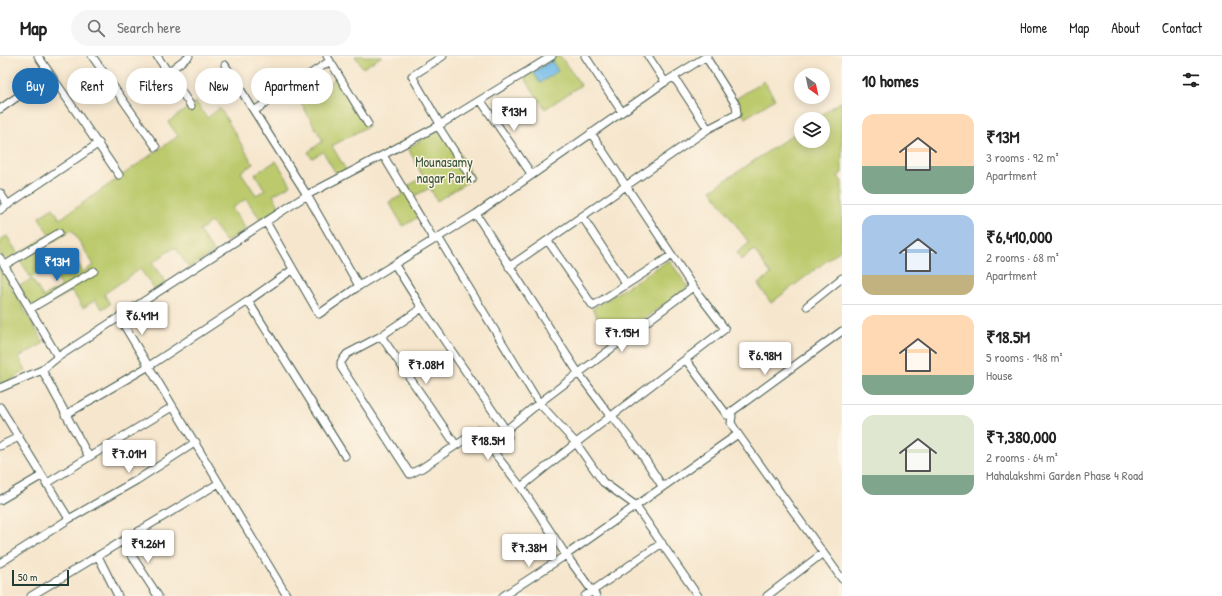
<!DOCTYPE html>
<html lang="en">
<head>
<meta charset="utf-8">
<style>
  body { margin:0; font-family:"Patrick Hand",sans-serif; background:#f6f6f6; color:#222; height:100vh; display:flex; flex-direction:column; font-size:15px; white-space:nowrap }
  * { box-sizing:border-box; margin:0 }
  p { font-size:13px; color:#767676 }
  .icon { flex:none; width:22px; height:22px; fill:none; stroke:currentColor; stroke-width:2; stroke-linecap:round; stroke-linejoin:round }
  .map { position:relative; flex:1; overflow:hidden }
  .side { display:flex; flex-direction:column; background:#fff; width:380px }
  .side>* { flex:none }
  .guide { position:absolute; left:12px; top:12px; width:380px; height:36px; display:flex; gap:8px }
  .needle { width:26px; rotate:147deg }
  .buttons { position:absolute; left:794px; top:12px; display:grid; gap:8px }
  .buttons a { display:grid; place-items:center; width:36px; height:36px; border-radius:50%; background:#fff; box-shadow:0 2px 10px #0003; font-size:20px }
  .scale { position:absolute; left:12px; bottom:10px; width:57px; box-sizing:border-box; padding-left:4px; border:2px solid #1f3d34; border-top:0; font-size:11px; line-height:14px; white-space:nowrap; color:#1f3d34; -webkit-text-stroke:3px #fcf5e5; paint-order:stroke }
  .price { position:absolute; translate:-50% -34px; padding:0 9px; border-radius:4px; background:#fff; color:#222; font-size:13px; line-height:26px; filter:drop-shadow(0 1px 2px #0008) }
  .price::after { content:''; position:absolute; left:50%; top:24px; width:12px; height:9px; margin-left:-6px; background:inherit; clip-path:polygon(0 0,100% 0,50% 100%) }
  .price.active { background:#1f6fb2; color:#fff }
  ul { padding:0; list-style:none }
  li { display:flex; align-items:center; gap:12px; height:100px; padding:0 20px }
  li+li { border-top:1px solid #e0e0e0 }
  li span { display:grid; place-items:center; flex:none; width:112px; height:80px; border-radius:12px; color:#555 }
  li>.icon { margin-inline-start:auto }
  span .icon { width:48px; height:48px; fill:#fffc; stroke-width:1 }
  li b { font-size:17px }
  h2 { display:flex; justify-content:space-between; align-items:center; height:48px; padding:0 20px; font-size:17px }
  .chip { padding:0 14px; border-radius:18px; background:#fff; box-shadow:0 2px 10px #0003; font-size:14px; line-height:36px }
  .chip.active { background:#1f6fb2; color:#fff }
  header { display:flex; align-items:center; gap:24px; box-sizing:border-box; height:56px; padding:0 20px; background:#fff; border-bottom:1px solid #e0e0e0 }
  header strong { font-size:19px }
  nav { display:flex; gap:22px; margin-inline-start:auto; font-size:14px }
  .search { width:280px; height:36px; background:#f6f6f6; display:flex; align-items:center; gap:10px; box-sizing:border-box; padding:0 14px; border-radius:22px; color:#767676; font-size:15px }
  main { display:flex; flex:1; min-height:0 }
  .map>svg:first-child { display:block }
</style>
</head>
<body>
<header>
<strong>Map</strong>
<div class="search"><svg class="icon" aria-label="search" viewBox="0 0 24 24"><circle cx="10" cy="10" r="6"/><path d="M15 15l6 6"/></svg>Search here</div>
<nav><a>Home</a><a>Map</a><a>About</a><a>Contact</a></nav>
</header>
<main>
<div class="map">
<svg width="842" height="540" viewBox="0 0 842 540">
  <rect width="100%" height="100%" fill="#fcf5e5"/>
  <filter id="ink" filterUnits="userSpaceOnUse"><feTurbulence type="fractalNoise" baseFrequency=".025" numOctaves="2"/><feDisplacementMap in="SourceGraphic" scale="8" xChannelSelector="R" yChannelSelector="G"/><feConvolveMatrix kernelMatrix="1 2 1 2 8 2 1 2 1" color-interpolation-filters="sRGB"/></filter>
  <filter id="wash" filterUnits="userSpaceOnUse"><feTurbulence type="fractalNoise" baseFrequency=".012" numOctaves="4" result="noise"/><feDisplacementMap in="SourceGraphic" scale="16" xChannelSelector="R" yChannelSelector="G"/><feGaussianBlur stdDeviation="0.9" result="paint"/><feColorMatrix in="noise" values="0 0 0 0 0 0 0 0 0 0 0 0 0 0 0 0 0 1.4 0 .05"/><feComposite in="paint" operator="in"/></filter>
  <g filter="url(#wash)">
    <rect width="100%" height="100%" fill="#f6e6cd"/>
    <path fill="#bcca6d" stroke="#6e8450" d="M355,0h27l-19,12z
      M557,0h3l21,29 -36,24 -21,-32z
      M310,21l8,12 20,-12 30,49 -36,20 14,24 -9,5 -14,-23 -11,6 -4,-6 15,-11 -31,-53z
      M764,25l11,18 -30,19 -11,-18z
      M842,45v72l-4,3 4,6v67l-71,54 -13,-19 13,-10 -17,-24 -13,10 -4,-7 12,-10 -38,-53 90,-61v12h22v-22h-8z
      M196,46l11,16 13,-10 33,56 -12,8 15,23 9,-5 -10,-16 21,-13 15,24 -18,10 7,13 -19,12 -15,-21 -14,9 14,21 -20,13 -15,-20 -12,9 15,21 -25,16 -14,-21 -23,16 14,20 -11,7 -15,-21 -36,25 6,10 -8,5 -7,-9 -12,8 -11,-17 -38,21 -15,-26 13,-7 11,18 18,-10 -5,-9 12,-7 -6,-11 11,-6 10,18 11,-7 -22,-35 -30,18 10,17 -21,13 -11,-18 -13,6 -7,-12v-14l7,-4 11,18 31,-19 -10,-18 14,-9 7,11 118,-83 -10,-14z
      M444,71l30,51 -37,23 -7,-13 -18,9 10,18 -19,11 -14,-24 14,-7 -2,-5 22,-13 -15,-29z
      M669,204l19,27 -75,54 -21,-32z
      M0,212l44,75 -25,14 7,14 -26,15z"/>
    <path fill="#6fbbe9" stroke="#477c8e" d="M552,5l6,10 -18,12 -7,-11z"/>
  </g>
  <g filter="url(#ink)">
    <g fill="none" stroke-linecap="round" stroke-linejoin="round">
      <g stroke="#3f564b" stroke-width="9">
        <path id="street" d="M38,0l81,119
          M92,0l64,91
          M157,0l11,16
          M189,0l-21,16 23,34
          M327,0l41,68
          M585,0l37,56
          M648,0l17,26
          M706,1l30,48 1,9 -29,15
          M330,5l-76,50 53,84 52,91 117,-72 189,-132 42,-26
          M225,9l29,46
          M481,45l51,74
          M0,53l50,-35
          M440,68l-28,-48 31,-20
          M438,70l34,53
          M383,99l51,85
          M0,137l8,12
          M0,154l99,-67
          M476,158l103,160 32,43
          M582,160l44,68
          M266,166l53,92 40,-28
          M438,181l101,166 37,40 149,-114 -32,-42 -102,-154
          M548,185l45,65 79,-51
          M0,202l58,99 249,-162 131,-69 114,-70
          M5,209l54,-32
          M395,209l27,43 84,122 33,-27 154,-116
          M509,211l199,-138 -34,-52
          M248,245l44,-31
          M807,250l35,-28
          M422,252l-41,28 -34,18 -6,8v5l69,107 12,-6 57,-38 17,25 25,32
          M30,253l64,-38
          M381,280l75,109
          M58,301l-16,13 47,87 83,-50
          M686,304l41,55
          M0,332l42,-18
          M0,351l69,112 -69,44
          M65,359l84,-49 99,-65 97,155
          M612,360l29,37 21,33
          M738,378l-7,-11 1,-7 -5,-1 115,-84
          M0,390l19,-9
          M493,395l15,-14 -2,-7
          M219,427l68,113
          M46,428l43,-27
          M0,444l41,-24
          M69,463l68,-39 59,-38
          M123,486l35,54
          M98,500l20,40
          M31,540l188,-113 -100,-166
          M503,540l63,-41 172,-121 104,145
          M585,540l77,-53
          M596,540l-30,-41 -45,-68 55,-44 27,39 32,23 63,91
          M767,540l56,-43"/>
      </g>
      <use href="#street" stroke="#fff" stroke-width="7"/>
    </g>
  </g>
  <g text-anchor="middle" stroke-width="3" stroke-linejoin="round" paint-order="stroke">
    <g font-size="14" fill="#3e593f" stroke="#fcf5e5">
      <text x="444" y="111">Mounasamy<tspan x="444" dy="16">nagar Park</tspan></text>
    </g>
  </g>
</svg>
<div class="buttons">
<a><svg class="needle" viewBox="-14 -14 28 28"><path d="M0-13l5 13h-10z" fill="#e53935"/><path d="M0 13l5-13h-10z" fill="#767676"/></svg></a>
<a><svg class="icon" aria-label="layers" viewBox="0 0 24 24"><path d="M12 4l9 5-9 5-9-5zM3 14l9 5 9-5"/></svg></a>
</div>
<div class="scale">50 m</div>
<b class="price" style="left:514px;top:76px">₹13M</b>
<b class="price active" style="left:57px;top:226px">₹13M</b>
<b class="price" style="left:142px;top:280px">₹6.41M</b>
<b class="price" style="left:622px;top:297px">₹7.15M</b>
<b class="price" style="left:765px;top:320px">₹6.98M</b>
<b class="price" style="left:426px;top:329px">₹7.08M</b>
<b class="price" style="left:488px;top:405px">₹18.5M</b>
<b class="price" style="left:129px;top:418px">₹7.01M</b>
<b class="price" style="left:148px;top:508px">₹9.26M</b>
<b class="price" style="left:529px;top:512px">₹7.38M</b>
<div class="guide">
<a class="chip active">Buy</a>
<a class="chip">Rent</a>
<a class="chip">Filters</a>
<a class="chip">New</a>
<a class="chip">Apartment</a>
</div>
</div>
<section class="side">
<h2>10 homes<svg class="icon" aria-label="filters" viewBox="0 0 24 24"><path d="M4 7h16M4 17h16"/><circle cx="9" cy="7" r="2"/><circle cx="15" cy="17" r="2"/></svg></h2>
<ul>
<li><span style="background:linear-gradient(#ffd9b3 65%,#7fa58c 0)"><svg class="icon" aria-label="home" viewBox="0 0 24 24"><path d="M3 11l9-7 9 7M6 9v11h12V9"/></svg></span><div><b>₹13M</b><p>3 rooms · 92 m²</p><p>Apartment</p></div></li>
<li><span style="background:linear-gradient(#a9c7e8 75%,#c2b280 0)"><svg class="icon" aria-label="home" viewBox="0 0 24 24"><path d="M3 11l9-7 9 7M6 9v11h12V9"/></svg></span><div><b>₹6,410,000</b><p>2 rooms · 68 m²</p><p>Apartment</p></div></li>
<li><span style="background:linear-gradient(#ffd9b3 75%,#7fa58c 0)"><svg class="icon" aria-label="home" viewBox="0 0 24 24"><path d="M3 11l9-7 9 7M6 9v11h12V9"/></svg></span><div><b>₹18.5M</b><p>5 rooms · 148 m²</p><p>House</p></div></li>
<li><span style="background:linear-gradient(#dfe7d0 75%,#7fa58c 0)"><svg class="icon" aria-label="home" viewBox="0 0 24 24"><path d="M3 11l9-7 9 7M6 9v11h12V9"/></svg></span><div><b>₹7,380,000</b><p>2 rooms · 64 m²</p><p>Mahalakshmi Garden Phase 4 Road</p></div></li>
</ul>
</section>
</main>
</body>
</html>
